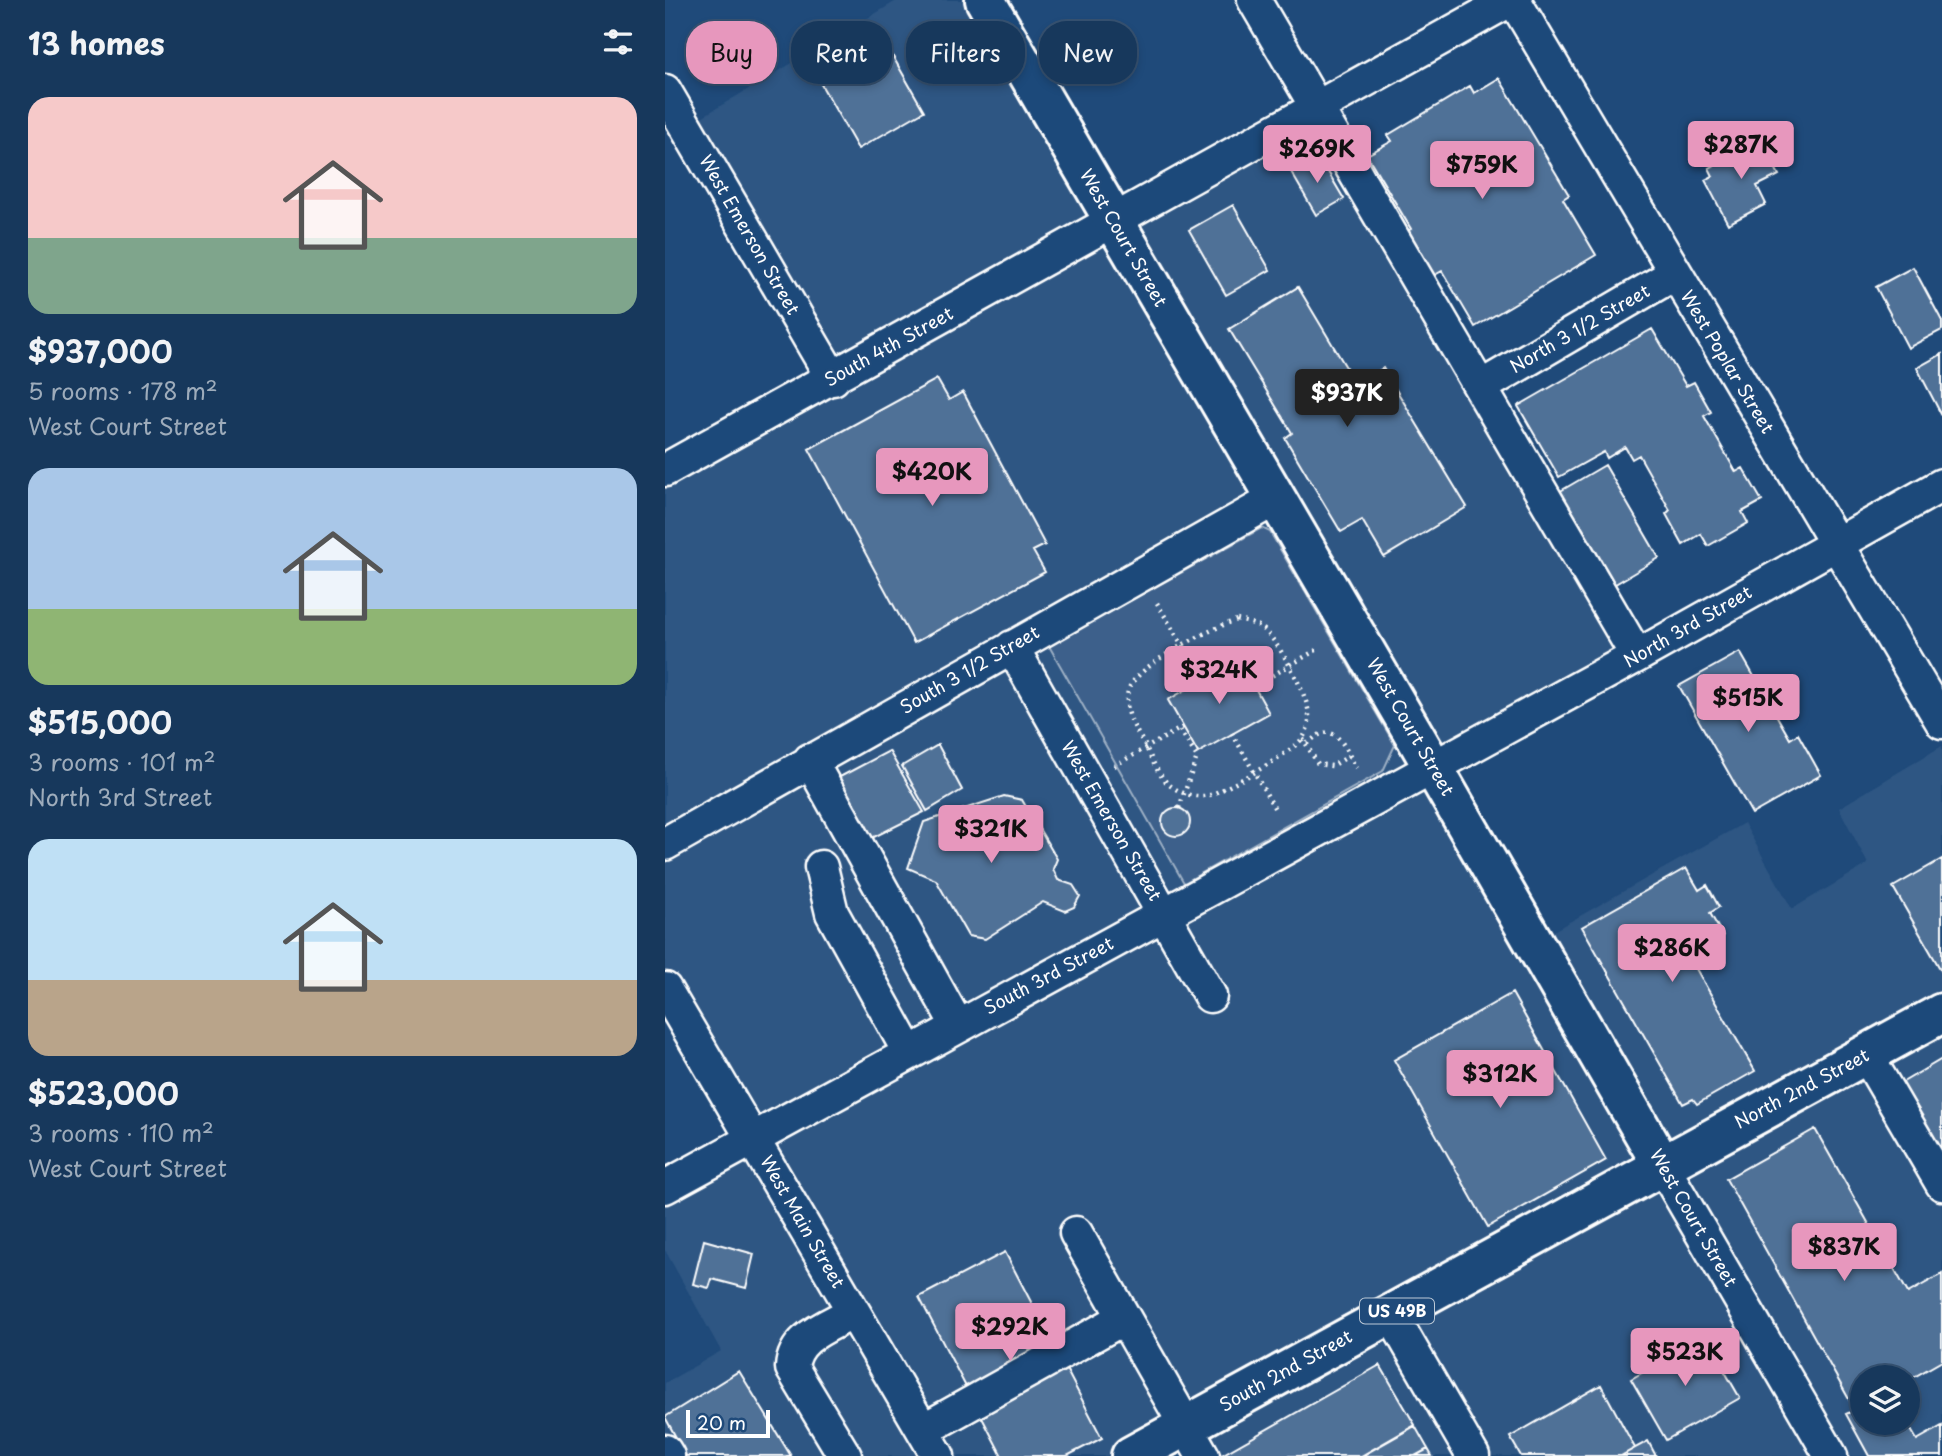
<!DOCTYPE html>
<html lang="en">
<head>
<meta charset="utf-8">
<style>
  body { margin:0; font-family:"Playpen Sans",sans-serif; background:#203f62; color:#f1f3f6; height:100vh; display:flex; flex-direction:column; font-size:26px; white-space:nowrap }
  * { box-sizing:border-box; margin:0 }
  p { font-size:23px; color:#9eacbb }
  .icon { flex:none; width:38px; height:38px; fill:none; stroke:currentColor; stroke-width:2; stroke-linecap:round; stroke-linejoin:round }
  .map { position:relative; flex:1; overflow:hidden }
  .sheet { display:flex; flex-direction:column; background:#17385c; width:665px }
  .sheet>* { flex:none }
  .banner { position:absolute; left:21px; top:21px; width:665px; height:63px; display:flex; gap:14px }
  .controls { position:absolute; left:1185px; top:1365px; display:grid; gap:14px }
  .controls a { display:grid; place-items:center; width:70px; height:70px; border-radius:50%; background:#17385c; box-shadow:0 4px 10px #0003,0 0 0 2px #365272; font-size:35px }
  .scale { position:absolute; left:21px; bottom:18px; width:84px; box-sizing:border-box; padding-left:7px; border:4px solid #fff; border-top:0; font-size:19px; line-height:24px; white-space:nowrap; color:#fff; -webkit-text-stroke:5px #1f4a7a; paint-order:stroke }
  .price { position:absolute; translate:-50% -60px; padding:0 16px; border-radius:7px; background:#e797bd; color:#111; font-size:23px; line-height:46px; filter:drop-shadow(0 2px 4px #0008) }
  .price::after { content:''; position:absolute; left:50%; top:42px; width:21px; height:16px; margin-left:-10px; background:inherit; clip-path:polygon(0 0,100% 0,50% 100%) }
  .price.on { background:#222; color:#fff }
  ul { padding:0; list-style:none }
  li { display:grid; align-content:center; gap:14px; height:371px; padding:0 28px }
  li span { display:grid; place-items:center; height:217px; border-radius:21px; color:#555 }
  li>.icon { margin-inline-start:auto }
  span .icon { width:126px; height:126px; fill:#fffc; stroke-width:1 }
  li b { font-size:30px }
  h2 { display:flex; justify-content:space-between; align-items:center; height:84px; padding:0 28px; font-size:30px }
  .tag { padding:0 24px; border-radius:28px; background:#17385c; box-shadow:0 4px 10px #0003,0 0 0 2px #365272; font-size:24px; line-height:63px }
  .tag.on { background:#e797bd; color:#111 }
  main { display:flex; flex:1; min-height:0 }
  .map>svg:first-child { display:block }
</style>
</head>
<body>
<main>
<section class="sheet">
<h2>13 homes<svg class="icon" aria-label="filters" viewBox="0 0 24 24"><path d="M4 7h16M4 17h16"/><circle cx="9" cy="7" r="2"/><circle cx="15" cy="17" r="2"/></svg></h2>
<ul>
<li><span style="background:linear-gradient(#f6c9c9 65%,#7fa58c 0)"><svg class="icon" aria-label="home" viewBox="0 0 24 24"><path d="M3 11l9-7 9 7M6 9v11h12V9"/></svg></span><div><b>$937,000</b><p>5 rooms · 178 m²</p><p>West Court Street</p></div></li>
<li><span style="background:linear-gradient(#a9c7e8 65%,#8fb573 0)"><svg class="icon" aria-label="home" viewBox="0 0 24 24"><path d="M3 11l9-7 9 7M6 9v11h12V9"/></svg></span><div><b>$515,000</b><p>3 rooms · 101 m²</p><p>North 3rd Street</p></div></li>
<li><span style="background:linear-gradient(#bfe0f5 65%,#b9a48a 0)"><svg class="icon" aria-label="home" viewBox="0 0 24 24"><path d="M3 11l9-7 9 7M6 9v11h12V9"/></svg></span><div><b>$523,000</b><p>3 rooms · 110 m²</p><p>West Court Street</p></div></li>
</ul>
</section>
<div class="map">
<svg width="1277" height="1456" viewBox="0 0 1277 1456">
  <rect width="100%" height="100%" fill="#1f4a7a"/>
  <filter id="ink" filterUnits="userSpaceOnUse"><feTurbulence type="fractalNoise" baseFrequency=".0143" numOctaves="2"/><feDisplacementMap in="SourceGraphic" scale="14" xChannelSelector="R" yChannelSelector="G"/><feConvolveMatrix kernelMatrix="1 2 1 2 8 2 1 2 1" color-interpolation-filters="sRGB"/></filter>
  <g filter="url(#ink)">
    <path fill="#2e5683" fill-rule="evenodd" d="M233,0h77l137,236 206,-118 300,528 -203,114 135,173 194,-110 48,86 76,-45 -29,-56 103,-62v710h-1268l-9,-16v-57l56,-32 -56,-101v-52l102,-56 -102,-173v-488l179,-96 -154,-261zM1197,1377h45v46h-45z"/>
    <path fill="#3c618b" stroke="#9eb0c5" stroke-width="2" d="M597,528l8,4 125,213 -12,26 -199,112 -135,-237z"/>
    <path fill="#507197" stroke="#fff" stroke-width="2" d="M219,41l40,70 -66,38 -40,-70z
      M834,78l70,117 -6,4 33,56 -121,72 -33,-56 -9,5 -27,-44 5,-3 -44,-74 25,-14 -4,-6 82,-49 4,7z
      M1096,140l18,35 -22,11 9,18 -38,20 -23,-44 8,-4 -4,-8z
      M653,155l26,44 -28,16 -26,-45z
      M568,205l37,65 -44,25 -37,-65z
      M1248,267l29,54v9l-34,18 -32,-61z
      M633,287l58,97 27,-16 84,139 -83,50 -22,-37 -21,12 -56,-94 7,-5 -63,-104z
      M987,329l34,57 8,-4 17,30 -7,4 32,56 7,-4 19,33 -20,11 6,11 -40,23 -7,-12 -18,11 -17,-31 4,-4 -31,-55 -7,4 -7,-12 -18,11 -3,-6 -45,25 -41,-71z
      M1277,354v62l-25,-48z
      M272,379l12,21 14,-8 82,153 -12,6 12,21 -131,71 -105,-194z
      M940,465l54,93 -47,28 -55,-93z
      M1075,652l50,87 8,-5 23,41 -69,39 -73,-128z
      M574,659l30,54 -71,40 -30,-53z
      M273,745l24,45 -35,21 -25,-45z
      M224,751l35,61 -54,27 -34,-60z
      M339,796l18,4 35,59 -4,10 5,11 15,5 7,11 -6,11 -9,4 -22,-9 -58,37 -17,-3 -32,-56 -28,-12 16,-46z
      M497 822a14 14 0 1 1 28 0a14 14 0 1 1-28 0Z
      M1277,859v113l-49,-85z
      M1021,868l13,22 8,-5 12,22 -9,6 13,23 -35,19 67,116 -58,33 -4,-5 -10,5 -101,-177z
      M847,993l94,167 -118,67 -94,-167z
      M1277,1059v102l-44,-76z
      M1150,1129l93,164 34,-19v87l-35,20v-4h-45v46h45l10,17 25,-14v30h-73l-23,-42 9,-4 -129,-231z
      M39,1240l50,14 -8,34 -34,-9 -3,9 -16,-4z
      M340,1252l97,186 -35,18h-65l-83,-159z
      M1040,1337l35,61 -74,42 -35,-61z
      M715,1365l35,60 -54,31h-141z
      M74,1371l52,85h-105l-21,-39z
      M936,1385l34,63 -14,8h-100l-11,-19z
      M750,1426l13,23 -13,7h-53z
      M983,1441l8,15h-35l14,-8z
      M763,1449l4,7h-17z"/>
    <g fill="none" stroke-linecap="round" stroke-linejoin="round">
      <g stroke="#fff" stroke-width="37">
        <path id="minor" d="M589,0l383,656
          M849,0l428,722
          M0,91l168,288
          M821,384l188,-110
          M0,470l845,-470
          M347,647l198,349
          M145,760l147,265
          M0,844l612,-346
          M156,867l11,46 77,139
          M0,989l273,467
          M1201,1054l76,130
          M997,1165l169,291
          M0,1187l972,-531 305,-171
          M411,1233l127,223
          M726,1314l82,142
          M258,1430l201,-112
          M0,1451l3,5
          M180,1456l-53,-88c2,-32 36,-41 61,-56"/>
      </g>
      <g stroke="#fff" stroke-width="44">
        <path id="major" d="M320,0l430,736 247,429
          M466,1456l811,-443"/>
      </g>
      <path stroke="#fff" stroke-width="4.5" stroke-dasharray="2 5" stroke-linecap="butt" d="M492,603l46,77
        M572,620c8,2 18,3 25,8 16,12 47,68 47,88 1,6 -2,15 -5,20 -8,15 -77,53 -94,59 -13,3 -25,0 -36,-7 -14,-8 -22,-28 -29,-43 -10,-16 -22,-34 -17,-54 7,-26 84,-63 109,-71z
        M589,686l64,-37
        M567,733l44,78
        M638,739l3,5c5,-3 10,-8 15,-10 18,-8 28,22 35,34
        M641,744l12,20 14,2 17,-10
        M449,766l69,-39
        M514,808l18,-51 -17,-27"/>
      <use href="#minor" stroke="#1f4a7a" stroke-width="32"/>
      <use href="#major" stroke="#1f4a7a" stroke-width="38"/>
    </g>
  </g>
  <g text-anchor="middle" stroke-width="5" stroke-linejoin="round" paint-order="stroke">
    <rect fill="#1f4a7a" stroke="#bcc9d7" stroke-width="2" x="695" y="1298.5" width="74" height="25" rx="5"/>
    <g font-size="16" font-weight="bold" fill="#fff">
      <text x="732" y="1317">US 49B</text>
    </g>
    <g font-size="18" fill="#fff" stroke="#1f4a7a">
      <text transform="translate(84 235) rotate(60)" y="6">West Emerson Street</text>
      <text transform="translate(458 238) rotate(60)" y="6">West Court Street</text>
      <text transform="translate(915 329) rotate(-30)" y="6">North 3 1/2 Street</text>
      <text transform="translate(224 347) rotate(-29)" y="6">South 4th Street</text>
      <text transform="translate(1062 362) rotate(59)" y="6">West Poplar Street</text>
      <text transform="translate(1023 627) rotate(-30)" y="6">North 3rd Street</text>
      <text transform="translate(305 670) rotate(-30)" y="6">South 3 1/2 Street</text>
      <text transform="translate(745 727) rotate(60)" y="6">West Court Street</text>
      <text transform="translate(446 821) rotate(60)" y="6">West Emerson Street</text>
      <text transform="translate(384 976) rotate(-28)" y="6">South 3rd Street</text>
      <text transform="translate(1137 1089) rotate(-28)" y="6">North 2nd Street</text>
      <text transform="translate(1028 1218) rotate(60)" y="6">West Court Street</text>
      <text transform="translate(137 1222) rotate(60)" y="6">West Main Street</text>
      <text transform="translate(621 1371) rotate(-29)" y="6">South 2nd Street</text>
    </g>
  </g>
</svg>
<div class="controls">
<a><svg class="icon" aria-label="layers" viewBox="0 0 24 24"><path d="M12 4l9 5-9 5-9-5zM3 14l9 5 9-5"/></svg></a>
</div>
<div class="scale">20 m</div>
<b class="price" style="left:1076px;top:181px">$287K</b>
<b class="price" style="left:652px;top:185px">$269K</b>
<b class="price" style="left:817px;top:201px">$759K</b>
<b class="price on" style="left:682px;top:429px">$937K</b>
<b class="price" style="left:267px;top:508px">$420K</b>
<b class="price" style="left:554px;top:706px">$324K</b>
<b class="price" style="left:1083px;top:734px">$515K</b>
<b class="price" style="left:326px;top:865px">$321K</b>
<b class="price" style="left:1007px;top:984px">$286K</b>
<b class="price" style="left:835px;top:1110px">$312K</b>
<b class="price" style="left:1179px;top:1283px">$837K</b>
<b class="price" style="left:345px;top:1363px">$292K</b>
<b class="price" style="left:1020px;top:1388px">$523K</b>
<div class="banner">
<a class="tag on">Buy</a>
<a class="tag">Rent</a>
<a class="tag">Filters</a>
<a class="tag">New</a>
</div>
</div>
</main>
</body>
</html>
